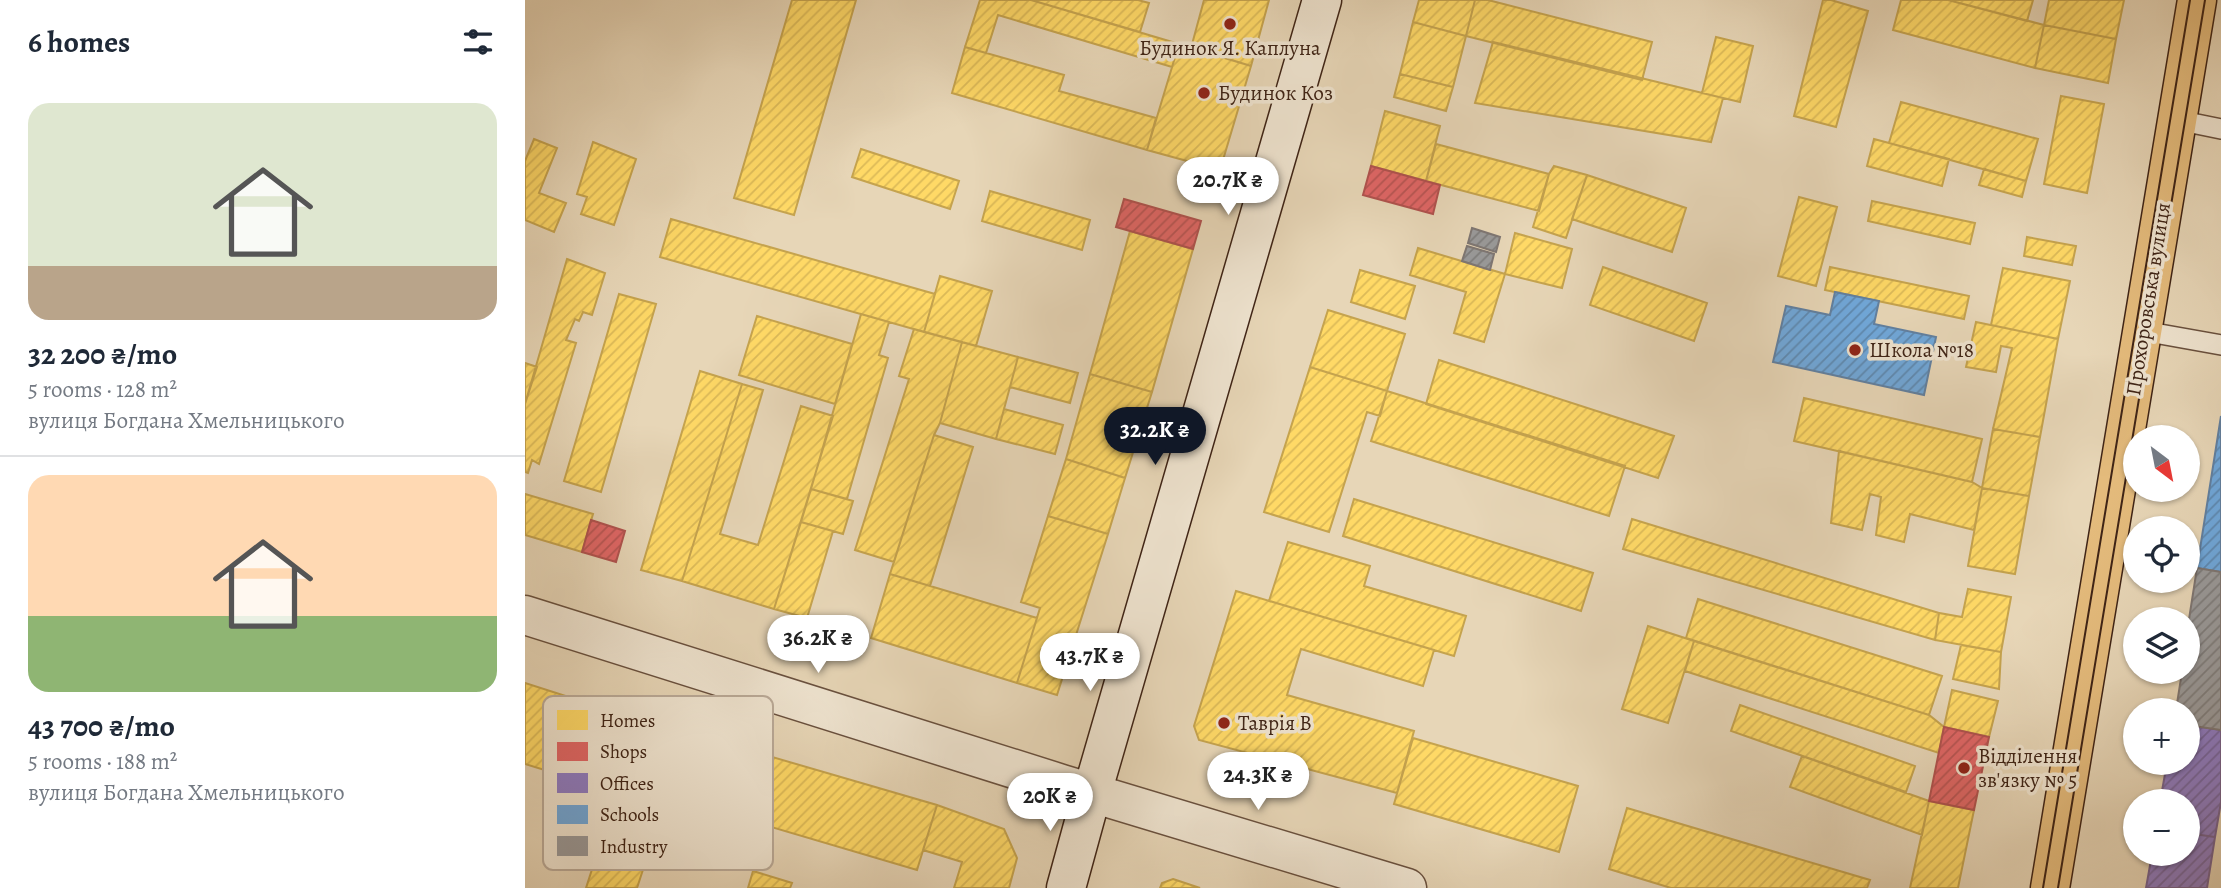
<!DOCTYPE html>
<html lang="en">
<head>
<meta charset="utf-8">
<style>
  body { margin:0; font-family:Alegreya,serif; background:#f2f2f3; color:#1f2937; height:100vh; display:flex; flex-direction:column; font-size:26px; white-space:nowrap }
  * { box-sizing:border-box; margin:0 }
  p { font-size:23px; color:#747a83 }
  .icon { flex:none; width:38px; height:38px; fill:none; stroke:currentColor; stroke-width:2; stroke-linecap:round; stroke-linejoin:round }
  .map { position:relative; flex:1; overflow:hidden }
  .side { display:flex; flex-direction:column; background:#fff; width:525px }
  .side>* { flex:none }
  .needle { width:46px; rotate:148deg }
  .tools { position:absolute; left:1598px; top:425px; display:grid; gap:14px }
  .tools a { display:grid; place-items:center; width:77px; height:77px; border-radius:50%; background:#fff; box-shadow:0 2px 5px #0004; font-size:35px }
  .price { position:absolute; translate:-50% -60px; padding:0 16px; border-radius:24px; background:#fff; color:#222; font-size:23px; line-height:46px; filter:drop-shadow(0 2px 4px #0008) }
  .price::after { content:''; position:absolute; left:50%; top:42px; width:21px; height:16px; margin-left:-10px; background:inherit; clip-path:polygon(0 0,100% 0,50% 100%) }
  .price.on { background:#111827; color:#fff }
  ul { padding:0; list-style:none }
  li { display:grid; align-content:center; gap:14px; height:371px; padding:0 28px }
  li+li { border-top:2px solid #e0e1e3 }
  li span { display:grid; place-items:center; height:217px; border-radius:21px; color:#555 }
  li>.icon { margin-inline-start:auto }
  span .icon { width:126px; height:126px; fill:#fffc; stroke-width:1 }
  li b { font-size:30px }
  h2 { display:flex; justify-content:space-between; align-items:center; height:84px; padding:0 28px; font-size:30px }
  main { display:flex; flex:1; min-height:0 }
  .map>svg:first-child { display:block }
</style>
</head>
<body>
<main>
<section class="side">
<h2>6 homes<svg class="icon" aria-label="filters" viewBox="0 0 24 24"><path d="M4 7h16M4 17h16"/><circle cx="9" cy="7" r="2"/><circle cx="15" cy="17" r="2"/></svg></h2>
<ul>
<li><span style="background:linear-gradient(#dfe7d0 75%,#b9a48a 0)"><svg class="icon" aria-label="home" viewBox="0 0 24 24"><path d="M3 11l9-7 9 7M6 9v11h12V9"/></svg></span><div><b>32 200 ₴/mo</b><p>5 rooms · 128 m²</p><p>вулиця Богдана Хмельницького</p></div></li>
<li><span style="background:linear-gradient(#ffd9b3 65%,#8fb573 0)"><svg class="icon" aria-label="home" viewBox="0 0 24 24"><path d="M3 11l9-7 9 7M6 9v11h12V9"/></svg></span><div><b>43 700 ₴/mo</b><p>5 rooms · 188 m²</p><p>вулиця Богдана Хмельницького</p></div></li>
</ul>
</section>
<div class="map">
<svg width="1696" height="888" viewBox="0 0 1696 888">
  <defs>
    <pattern id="homes-hatch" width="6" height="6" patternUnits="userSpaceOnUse" patternTransform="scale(1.75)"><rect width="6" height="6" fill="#ffd966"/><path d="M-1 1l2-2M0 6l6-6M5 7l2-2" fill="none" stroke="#dcba58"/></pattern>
    <pattern id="shops-hatch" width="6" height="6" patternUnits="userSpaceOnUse" patternTransform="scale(1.75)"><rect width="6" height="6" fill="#e06666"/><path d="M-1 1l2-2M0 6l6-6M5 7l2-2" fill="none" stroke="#b75453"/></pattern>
    <pattern id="offices-hatch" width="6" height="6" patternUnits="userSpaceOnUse" patternTransform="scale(1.75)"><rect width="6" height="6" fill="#8e7cc3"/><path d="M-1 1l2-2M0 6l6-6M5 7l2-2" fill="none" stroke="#75659d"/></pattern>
    <pattern id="schools-hatch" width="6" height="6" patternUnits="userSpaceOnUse" patternTransform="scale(1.75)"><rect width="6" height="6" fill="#6fa8dc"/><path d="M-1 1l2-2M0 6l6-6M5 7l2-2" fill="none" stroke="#5d89b1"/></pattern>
    <pattern id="industry-hatch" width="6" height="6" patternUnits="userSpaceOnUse" patternTransform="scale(1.75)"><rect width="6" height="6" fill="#999"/><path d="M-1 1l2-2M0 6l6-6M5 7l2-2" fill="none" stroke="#7e7d7c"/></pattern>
  </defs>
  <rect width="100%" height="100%" fill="#e7d6b7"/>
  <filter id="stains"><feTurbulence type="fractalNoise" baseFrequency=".00286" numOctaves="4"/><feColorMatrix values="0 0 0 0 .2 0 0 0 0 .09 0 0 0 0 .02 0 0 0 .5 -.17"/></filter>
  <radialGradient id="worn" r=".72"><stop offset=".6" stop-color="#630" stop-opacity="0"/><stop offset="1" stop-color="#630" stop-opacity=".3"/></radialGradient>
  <path fill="url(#homes-hatch)" stroke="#c5a34e" stroke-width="2" d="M267,0h64l-62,215 -60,-17z
    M455,0h51l148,44 -7,23 -174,-52 -12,38 -21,-6z
    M506,0h107l11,3 -9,29z
    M679,0h65l-18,66 -60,-18z
    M894,0h56l-9,36 -53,-14z
    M950,0h13l164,42 -10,38 -176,-44z
    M1298,0h8l37,11 -32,116 -42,-11z
    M1376,0h47l96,25 -9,43 -142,-38z
    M1423,0h85l-6,21z
    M1524,0h75l-8,39 -72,-14z
    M888,22l53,14 -13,51 -53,-13z
    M1519,25l72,14 -8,44 -73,-15z
    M1191,37l37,9 -13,56 -38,-9z
    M968,42l230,56 -12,44 -236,-39z
    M654,44l72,22 -31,104 -73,-20z
    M440,47l99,28 -5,16 97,27 -9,32 -195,-57z
    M875,74l53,13 -7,24 -52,-14z
    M1536,96l43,8 -17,89 -43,-9z
    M1376,102l137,37 -12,42 -137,-38z
    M860,111l55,15 -14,55 -55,-15z
    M9,139l23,9 -18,45 27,10 -12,29 -29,-12v-59z
    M1349,139l75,20 -7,27 -75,-20z
    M68,142l43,17 -22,66 -33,-11 6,-17 -10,-3z
    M911,144l113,30 -10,37 -113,-30z
    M336,149l98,32 -9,28 -98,-32z
    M1029,166l33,9 -21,63 -33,-11 16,-53z
    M1459,169l42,12 -4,16 -43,-12z
    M1062,175l99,33 -14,44 -100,-33z
    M465,191l100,29 -8,30 -100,-29z
    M1274,197l38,10 -21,79 -38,-10z
    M1347,201l103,22 -5,21 -102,-23z
    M146,219l264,75 -11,38 -264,-75z
    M605,231l63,18 -41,143 -62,-18z
    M990,233l57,16 -10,39 -57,-14z
    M1502,237l49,9 -4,19 -48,-9z
    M893,248l87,26 -21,68 -30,-9 12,-41 -56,-17z
    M42,259l38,14 -13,42 -9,-3 -4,9 -4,-2 -9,21 10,3 -37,121 -7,-4 -4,13 -3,-1v-68z
    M1078,267l104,36 -13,38 -104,-36z
    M1305,267l139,29 -5,23 -139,-29z
    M1478,268l67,13 -12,58 -67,-14z
    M835,270l55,16 -10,33 -54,-17z
    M415,276l52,15 -16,55 -52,-14z
    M94,294l37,10 -55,188 -37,-11z
    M803,310l77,24 -18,57 -77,-24z
    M336,314l28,8 -10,33 9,3 -41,141 -36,-10z
    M232,316l95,28 -17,60 -96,-29z
    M1451,322l82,17 -18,98 -47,-8 19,-81 -11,-2 -5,26 -30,-5z
    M389,329l48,13 -22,81 -6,12 -40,127 -39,-12 54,-171 -10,-3z
    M437,342l56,15 -22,82 -56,-16z
    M493,357l60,16 -8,30 -60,-16z
    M914,360l235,76 -16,42 -232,-74z
    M0,363l12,4 -12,37z
    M785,367l77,24 -7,25 -13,-4 -38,120 -65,-20z
    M175,371l42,13 -60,197 -41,-11z
    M565,374l62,18 -27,86 -59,-19z
    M217,384l21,6 -43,144 38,11 43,-139 32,10 -59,193 -92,-28z
    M862,391l238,75 -16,50 -238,-75z
    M1279,398l178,41 -10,43 -178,-41z
    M479,409l59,16 -8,29 -59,-15z
    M1468,429l47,8 -11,59 -47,-8z
    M409,435l39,12 -43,139 -40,-12z
    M1314,451l133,31 10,6 -8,42 -64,-16 -6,28 -28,-7 5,-38 -11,-3 -8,36 -31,-7z
    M541,459l59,19 -17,56 -60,-18z
    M1457,488l47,8 -14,78 -47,-8z
    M286,489l42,12 -10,33 -42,-12z
    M0,494l68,20 -11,38 -57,-17z
    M829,499l239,74 -12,38 -238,-75z
    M523,516l60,18 -51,161 -40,-12 23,-75 -19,-6z
    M1107,519l307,94 -4,27 -312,-91z
    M276,522l32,9 -26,87 -33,-9z
    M763,542l82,24 -6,20 102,30 -12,40 -185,-55z
    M365,574l147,44 -20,65 -146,-45z
    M1443,589l43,8 -10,55 -66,-12 4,-27 23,4z
    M711,591l198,59 -11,36 -122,-37 -14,46 127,36 -17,62 -198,-53 -5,-14z
    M1173,599l244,77 -13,39 -243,-77z
    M1123,626l46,15 -26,82 -46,-14z
    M1169,641l235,74 15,12 -5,26 -254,-82z
    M1436,645l40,7 -2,37 -46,-10z
    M0,683l162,52 -50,153h-51l38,-118 -27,-8 -7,22 -65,-20z
    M1427,690l46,11 -9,36 -45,-10z
    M1215,705l175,61 -9,26 -175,-61z
    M175,736l237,69 -20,65 -237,-70z
    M888,738l165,48 -19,66 -165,-48z
    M1277,756l127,45 -7,34 -132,-48z
    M1404,801l45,9 -16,78h-48z
    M412,805l67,24 13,29 -8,30h-55l8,-26 -39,-12z
    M1102,808l243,72 -3,8h-196l-62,-19z
    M228,871l39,12 -2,5h-42z
    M648,879l27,9h-40l2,-5z"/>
  <path fill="url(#shops-hatch)" stroke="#b0524e" stroke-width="2" d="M846,166l69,19 -7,29 -70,-19z
    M599,199l77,22 -8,28 -77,-22z
    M66,520l34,11 -9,31 -34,-10z
    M1419,727l45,10 -15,73 -45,-9z"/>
  <path fill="url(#offices-hatch)" stroke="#76628f" stroke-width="2" d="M1662,725l34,5v72l-6,35 -28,-4v-31h-27l7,-39h20z
    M1662,833l28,4 -8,51h-61l6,-34h35z"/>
  <path fill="url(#schools-hatch)" stroke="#6180a1" stroke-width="2" d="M1310,292l44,9 -5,23 62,13 -12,58 -151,-33 13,-56 44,9z
    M1696,416v156l-24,-4z"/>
  <path fill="url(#industry-hatch)" stroke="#7e7672" stroke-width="2" d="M947,228l28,9 -4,15 -28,-9z
    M942,246l27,8 -4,16 -28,-9z
    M1672,568l24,4v158l-34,-5v-15h-11l6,-38h5v-40z"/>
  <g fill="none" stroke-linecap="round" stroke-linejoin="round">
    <g stroke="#69503e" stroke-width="22">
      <path id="lane" d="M1652,120l44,9
        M1618,331l78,14"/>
    </g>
    <g stroke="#69503e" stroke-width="41">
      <path id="street" d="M0,615l537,169 345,104"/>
    </g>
    <g stroke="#3f2416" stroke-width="41">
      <path id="secondary" d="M541,888l26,-95 230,-793"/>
    </g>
    <g stroke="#3f2416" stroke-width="41">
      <path id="primary" d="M1525,888l147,-888"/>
    </g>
    <use href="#lane" stroke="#efe4d0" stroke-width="19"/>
    <use href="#street" stroke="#efe4d0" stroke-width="38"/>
    <use href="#secondary" stroke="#efe4d0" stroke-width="38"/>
    <use href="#primary" stroke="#e4bb7c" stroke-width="38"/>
    <path stroke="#3f2416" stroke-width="2" d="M1518,888l147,-888
      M1533,888l147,-888"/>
  </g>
  <g fill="#8f2418" stroke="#efe4d0" stroke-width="2.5">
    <circle cx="705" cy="24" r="7"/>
    <circle cx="679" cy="93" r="7"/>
    <circle cx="1330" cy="350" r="7"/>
    <circle cx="699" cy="723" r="7"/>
    <circle cx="1439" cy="768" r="7"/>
  </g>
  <g text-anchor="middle" stroke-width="7" stroke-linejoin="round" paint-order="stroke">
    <g font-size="21" fill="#3f2416" stroke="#efe4d0" text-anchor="start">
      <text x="705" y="55" text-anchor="middle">Будинок Я. Каплуна</text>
      <text x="693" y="100">Будинок Коз</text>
      <text x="1344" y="357">Школа №18</text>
      <text x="713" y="730">Таврія В</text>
      <text x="1453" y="763">Відділення<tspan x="1453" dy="24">зв'язку № 5</tspan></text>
    </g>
    <g font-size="21" fill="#3f2416" stroke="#efe4d0">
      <text transform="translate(1623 299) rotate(-81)" y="7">Прохоровська вулиця</text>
    </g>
  </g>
  <rect x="18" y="696" width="230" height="174" rx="10" fill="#efe4d0" stroke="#baaa98" stroke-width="2"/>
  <rect x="32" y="710" width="31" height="20" fill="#ffd966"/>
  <rect x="32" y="742" width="31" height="19" fill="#e06666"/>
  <rect x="32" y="773" width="31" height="20" fill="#8e7cc3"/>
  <rect x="32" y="805" width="31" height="19" fill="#6fa8dc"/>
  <rect x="32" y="836" width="31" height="20" fill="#999"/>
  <g font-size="19" fill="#3f2416">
    <text x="75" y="727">Homes</text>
    <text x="75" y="758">Shops</text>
    <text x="75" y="790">Offices</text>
    <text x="75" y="821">Schools</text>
    <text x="75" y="853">Industry</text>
  </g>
  <rect width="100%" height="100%" filter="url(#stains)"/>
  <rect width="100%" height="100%" fill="url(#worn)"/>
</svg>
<div class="tools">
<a><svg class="needle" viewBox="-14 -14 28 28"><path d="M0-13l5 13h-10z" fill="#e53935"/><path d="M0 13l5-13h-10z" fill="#747a83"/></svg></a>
<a><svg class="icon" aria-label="locate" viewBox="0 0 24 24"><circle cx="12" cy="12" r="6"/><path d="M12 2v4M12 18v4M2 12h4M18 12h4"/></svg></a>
<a><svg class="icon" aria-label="layers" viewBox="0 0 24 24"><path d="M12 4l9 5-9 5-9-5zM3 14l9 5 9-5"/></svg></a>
<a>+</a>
<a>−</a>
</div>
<b class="price" style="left:703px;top:217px">20.7K ₴</b>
<b class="price on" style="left:630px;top:467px">32.2K ₴</b>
<b class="price" style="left:293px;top:675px">36.2K ₴</b>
<b class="price" style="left:565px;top:693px">43.7K ₴</b>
<b class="price" style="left:733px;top:812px">24.3K ₴</b>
<b class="price" style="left:525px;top:833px">20K ₴</b>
</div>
</main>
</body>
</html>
